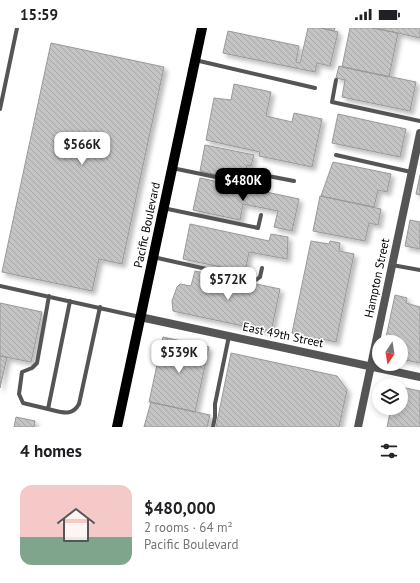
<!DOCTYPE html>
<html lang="en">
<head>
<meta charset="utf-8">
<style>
  body { margin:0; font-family:"PT Sans",sans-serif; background:#f6f6f6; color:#202124; height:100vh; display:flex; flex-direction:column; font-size:15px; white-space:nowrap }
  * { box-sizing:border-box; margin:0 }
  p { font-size:13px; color:#757577 }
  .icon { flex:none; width:22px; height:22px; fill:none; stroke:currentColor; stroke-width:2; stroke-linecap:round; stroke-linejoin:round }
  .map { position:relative; height:399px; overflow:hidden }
  .sheet { display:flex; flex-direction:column; background:#fff; flex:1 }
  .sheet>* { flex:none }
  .needle { width:26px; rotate:192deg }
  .buttons { position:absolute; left:372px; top:307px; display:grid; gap:8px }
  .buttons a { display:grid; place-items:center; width:36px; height:36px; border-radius:50%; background:#fff; box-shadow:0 2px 6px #0003; font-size:20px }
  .price { position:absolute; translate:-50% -34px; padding:0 9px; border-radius:8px; background:#fff; color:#222; font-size:13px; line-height:26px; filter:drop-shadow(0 1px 2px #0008) }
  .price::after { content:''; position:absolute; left:50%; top:24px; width:12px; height:9px; margin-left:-6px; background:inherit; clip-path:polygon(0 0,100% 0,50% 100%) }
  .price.on { background:#000; color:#fff }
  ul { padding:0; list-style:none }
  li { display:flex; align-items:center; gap:12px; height:100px; padding:0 20px }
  li span { display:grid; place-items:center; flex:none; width:112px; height:80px; border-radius:12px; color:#555 }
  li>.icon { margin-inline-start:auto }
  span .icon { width:48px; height:48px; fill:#fffc; stroke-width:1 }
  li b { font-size:17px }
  h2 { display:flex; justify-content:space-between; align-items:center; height:48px; padding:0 20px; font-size:17px }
  .status { display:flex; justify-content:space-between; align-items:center; height:28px; padding:0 20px; background:#fff; direction:ltr }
  .status svg { height:11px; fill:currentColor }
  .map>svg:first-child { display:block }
</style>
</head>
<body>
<div class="status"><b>15:59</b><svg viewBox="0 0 49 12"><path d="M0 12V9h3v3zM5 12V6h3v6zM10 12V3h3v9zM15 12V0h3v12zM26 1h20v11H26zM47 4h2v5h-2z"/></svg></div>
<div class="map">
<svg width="420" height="399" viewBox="0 0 420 399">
  <defs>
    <pattern id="building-back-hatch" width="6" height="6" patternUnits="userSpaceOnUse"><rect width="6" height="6" fill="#c4c4c4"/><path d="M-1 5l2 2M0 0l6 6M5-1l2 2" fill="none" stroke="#a7a7a7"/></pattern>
    <filter id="shadow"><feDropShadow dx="3.5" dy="3.5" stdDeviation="2" flood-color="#0004"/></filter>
  </defs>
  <rect width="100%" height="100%" fill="#fff"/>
  <path fill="url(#building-back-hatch)" stroke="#999" filter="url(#shadow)" d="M308,0h13l17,4 -8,34 -13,-3 -2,9 -92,-19 5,-22 71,15 -3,16 4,1z
    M321,0h14l-1,3z
    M350,0h23l25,5 -9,44 -47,-10z
    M373,0h47v10l-22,-5z
    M51,15l113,24 -42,197 -23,-5 -7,32 -90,-19z
    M339,38l77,16 -6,29 -68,-14 3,-17 -9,-2z
    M234,56l37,8 -5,24 26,6 2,-9 28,6 -10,48 -53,-11 1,-4 -54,-12 8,-42 17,2z
    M338,86l68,15 -6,28 -68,-14z
    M205,117l49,10 -3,11 -4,-1 -1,5 4,1 -2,9 -4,-1v2l-44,-10z
    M333,134l58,12 -4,18 -9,-2 -4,17 -53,-11z
    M420,147v20l-4,-1z
    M200,150l99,21 -7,32 -18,-4 4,-16 -35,-7 -3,16 -47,-10z
    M320,168l61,13 -3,16 -9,-2 -4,18 -52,-10z
    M410,192l10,2v27l-15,-3z
    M190,196l79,17 2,-7 17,3 -1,22 -38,-7 -4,20 -62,-13z
    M311,213l18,3 1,-3 10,2 -1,8 15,3 -18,88 -18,-4 -1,2 -25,-7z
    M195,243l85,18 -9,43 -98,-21 -1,-10 5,-14 3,-3 11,2z
    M395,267l12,3 -1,5 14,4v56l-19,-4v-17h-16z
    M0,275l42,9 -11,50 -31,-6z
    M163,309l46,10 -14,65 -46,-10z
    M231,325l106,23 10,14 -8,37h-123z
    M0,328l7,1 -7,31z
    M401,359l19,4v36h-33l4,-19h10z
    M151,374l59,13 -3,12h-63z
    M16,389l19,4 -1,6h-20z"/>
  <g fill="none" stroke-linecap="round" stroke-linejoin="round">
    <path stroke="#555" stroke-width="4" d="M195,32l120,28
      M336,52l-4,22 88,19
      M0,81l17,-81
      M336,127l75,17
      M172,140l78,16 5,-2 8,-7 31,6
      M163,180l95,20 3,-13
      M153,229l103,23 4,-3 2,-9
      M392,237l28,5
      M0,258l140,31
      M70,273l-22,108c13,3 24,8 31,-5l21,-97
      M48,381l-25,-6 -4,-9 3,-22 10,-4 5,-5 12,-67
      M213,399l2,-10v-13l14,-68"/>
    <path stroke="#555" stroke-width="8" d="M140,289l280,60
      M358,399l62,-294"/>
    <path stroke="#000" stroke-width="10" d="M117,399l85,-399"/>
  </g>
  <g text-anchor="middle" stroke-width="3" stroke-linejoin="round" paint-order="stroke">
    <g font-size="12" fill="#000" stroke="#fff">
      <text transform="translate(147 197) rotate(-78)" y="4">Pacific Boulevard</text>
      <text transform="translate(377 250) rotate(-78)" y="4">Hampton Street</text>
      <text transform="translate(283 307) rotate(12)" y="4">East 49th Street</text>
    </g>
  </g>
</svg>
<div class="buttons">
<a><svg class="needle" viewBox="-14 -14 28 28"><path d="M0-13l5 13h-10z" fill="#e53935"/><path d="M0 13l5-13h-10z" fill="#757577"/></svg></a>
<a><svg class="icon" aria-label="layers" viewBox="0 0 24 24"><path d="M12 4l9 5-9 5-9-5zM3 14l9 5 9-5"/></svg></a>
</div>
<b class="price" style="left:82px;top:138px">$566K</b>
<b class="price on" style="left:243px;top:174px">$480K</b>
<b class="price" style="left:228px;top:273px">$572K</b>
<b class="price" style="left:179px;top:346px">$539K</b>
</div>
<section class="sheet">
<h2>4 homes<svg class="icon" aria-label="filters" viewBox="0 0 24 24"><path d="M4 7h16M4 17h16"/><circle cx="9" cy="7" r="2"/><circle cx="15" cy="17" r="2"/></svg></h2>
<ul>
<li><span style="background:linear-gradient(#f6c9c9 65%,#7fa58c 0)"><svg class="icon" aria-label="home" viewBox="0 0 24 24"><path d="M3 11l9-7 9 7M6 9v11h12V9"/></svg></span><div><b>$480,000</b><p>2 rooms · 64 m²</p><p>Pacific Boulevard</p></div></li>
</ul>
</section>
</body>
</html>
